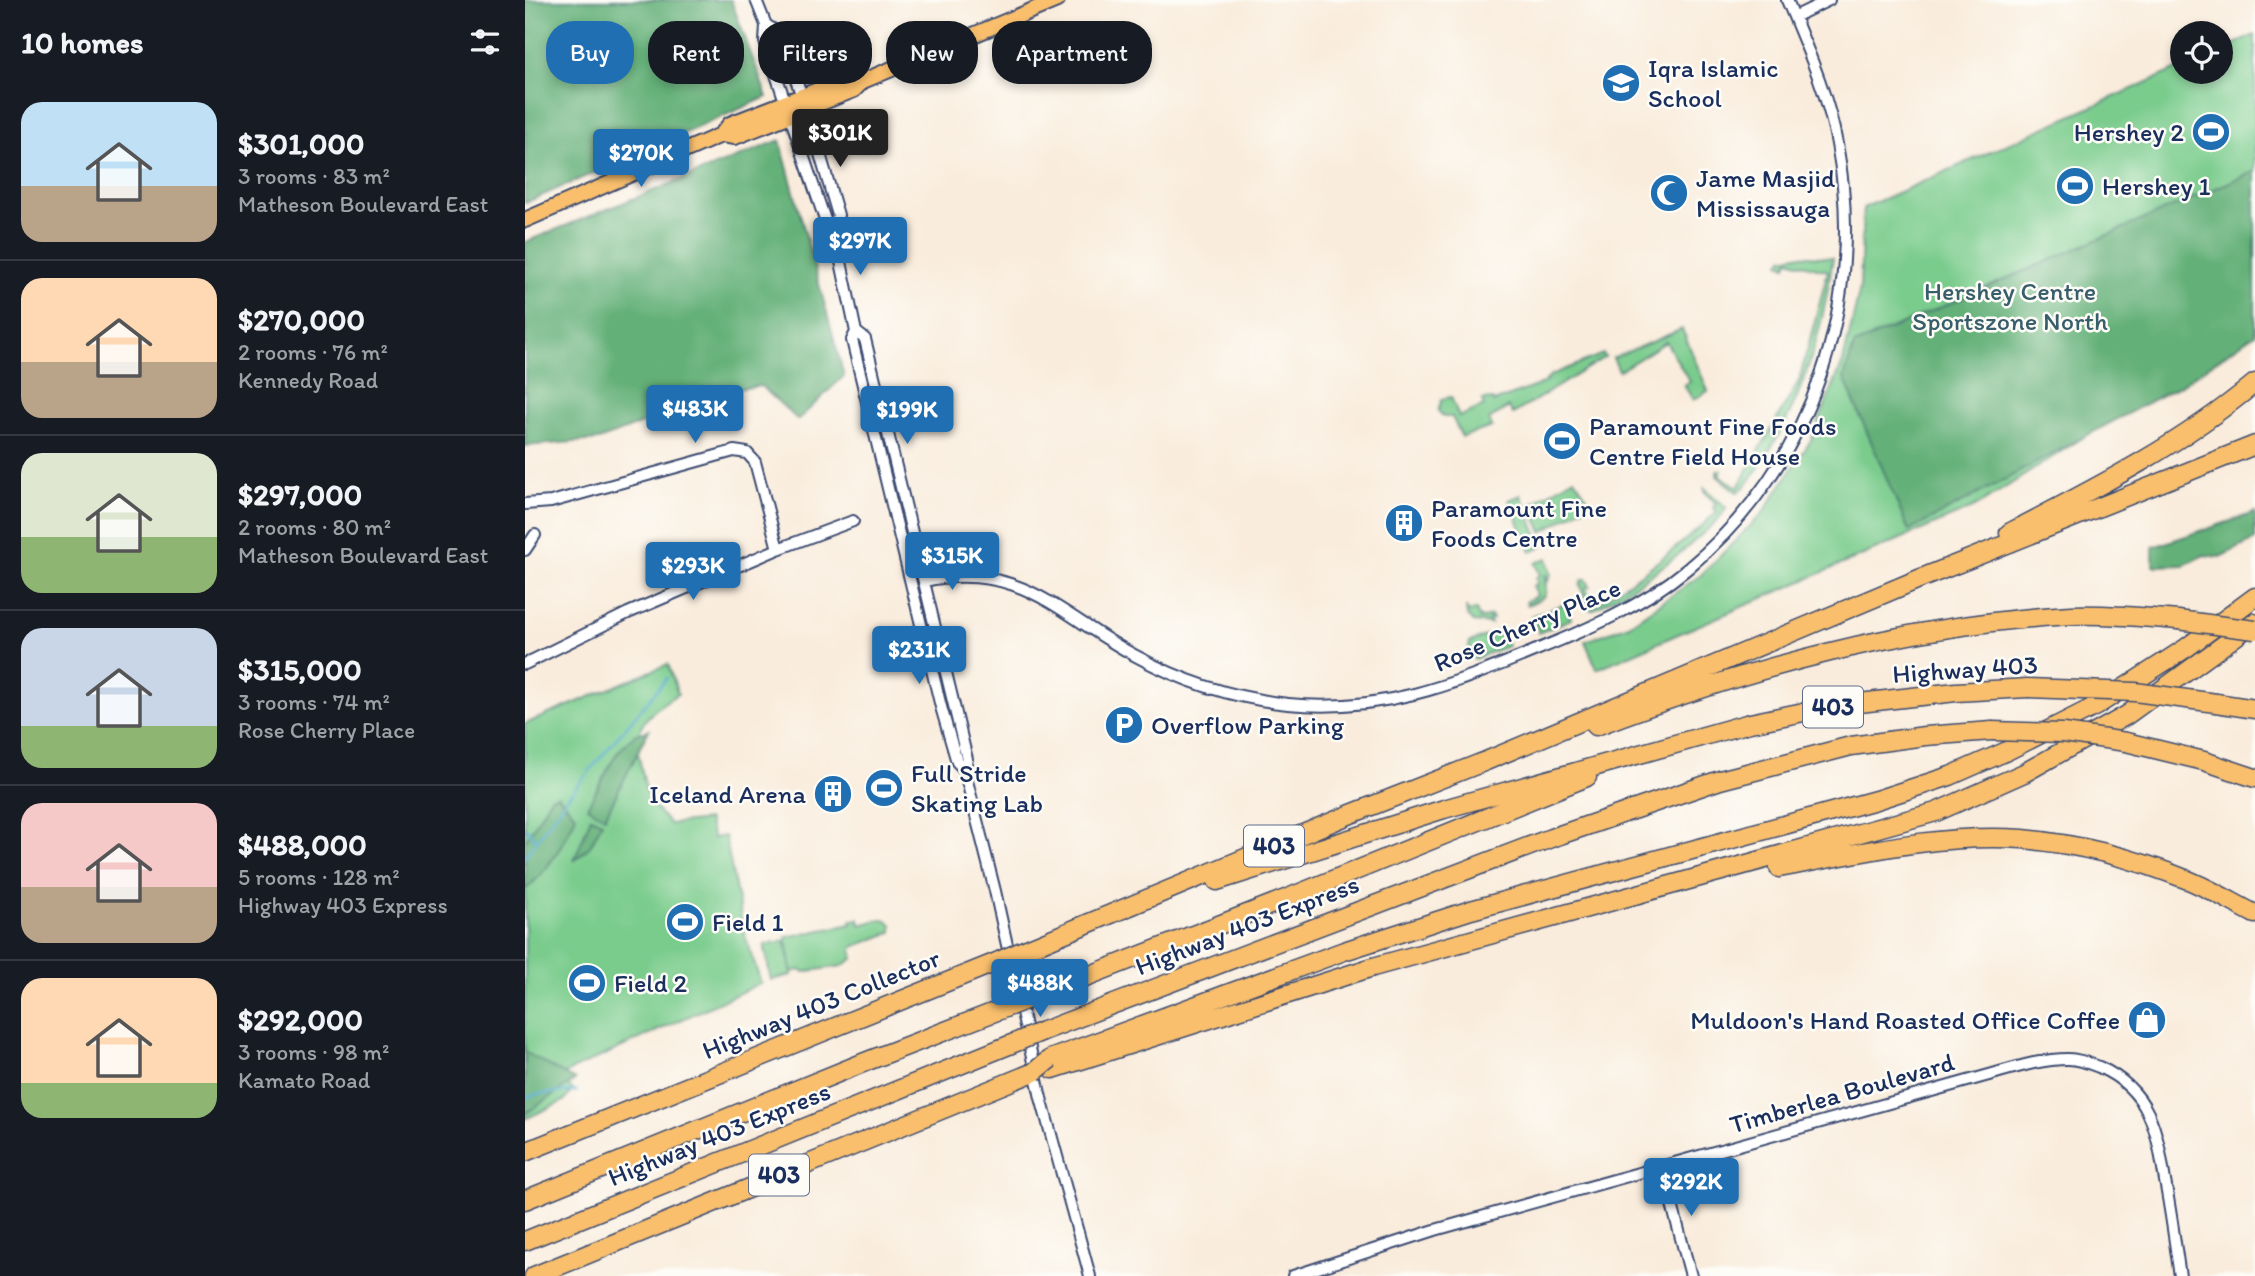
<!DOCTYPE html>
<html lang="en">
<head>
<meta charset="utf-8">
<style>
  body { margin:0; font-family:Itim,sans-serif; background:#242831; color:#f1f3f6; height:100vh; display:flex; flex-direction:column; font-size:26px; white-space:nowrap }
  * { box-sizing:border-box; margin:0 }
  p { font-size:23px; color:#9ea1a6 }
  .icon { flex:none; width:38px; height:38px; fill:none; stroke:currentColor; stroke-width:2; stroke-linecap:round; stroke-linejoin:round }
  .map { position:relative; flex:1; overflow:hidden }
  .side { display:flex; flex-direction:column; background:#171b24; width:525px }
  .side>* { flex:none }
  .guide { position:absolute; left:21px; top:21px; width:665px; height:63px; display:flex; gap:14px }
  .buttons { position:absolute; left:1645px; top:21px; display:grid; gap:14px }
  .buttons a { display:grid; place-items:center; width:63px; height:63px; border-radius:50%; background:#171b24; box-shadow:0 4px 10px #0003; font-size:35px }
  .price { position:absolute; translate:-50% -60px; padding:0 16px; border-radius:7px; background:#1f6fb2; color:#fff; font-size:23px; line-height:46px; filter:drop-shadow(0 2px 4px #0008) }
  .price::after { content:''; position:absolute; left:50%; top:42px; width:21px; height:16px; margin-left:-10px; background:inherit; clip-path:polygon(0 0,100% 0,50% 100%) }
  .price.current { background:#222; color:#fff }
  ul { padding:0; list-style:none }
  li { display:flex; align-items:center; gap:21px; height:175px; padding:0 21px }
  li+li { border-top:2px solid #363941 }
  li span { display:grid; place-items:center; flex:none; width:196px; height:140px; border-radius:21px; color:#555 }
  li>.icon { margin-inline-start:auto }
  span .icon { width:84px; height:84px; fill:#fffc; stroke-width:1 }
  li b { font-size:30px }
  h2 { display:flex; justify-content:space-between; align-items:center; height:84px; padding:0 21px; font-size:30px }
  .tag { padding:0 24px; border-radius:28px; background:#171b24; box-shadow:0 4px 10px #0003; font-size:24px; line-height:63px }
  .tag.current { background:#1f6fb2; color:#fff }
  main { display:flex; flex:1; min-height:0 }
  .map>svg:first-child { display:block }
</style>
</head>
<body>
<main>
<section class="side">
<h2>10 homes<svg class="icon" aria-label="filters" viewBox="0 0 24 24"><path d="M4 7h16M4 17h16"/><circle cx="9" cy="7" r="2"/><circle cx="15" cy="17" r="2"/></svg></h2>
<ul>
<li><span style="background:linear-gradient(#bfe0f5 60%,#b9a48a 0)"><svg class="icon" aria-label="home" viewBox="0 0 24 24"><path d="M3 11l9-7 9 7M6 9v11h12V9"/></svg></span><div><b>$301,000</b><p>3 rooms · 83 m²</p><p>Matheson Boulevard East</p></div></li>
<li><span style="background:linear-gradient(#ffd9b3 60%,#b9a48a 0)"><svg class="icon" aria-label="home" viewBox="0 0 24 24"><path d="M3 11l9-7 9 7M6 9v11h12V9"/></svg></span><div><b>$270,000</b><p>2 rooms · 76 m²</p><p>Kennedy Road</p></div></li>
<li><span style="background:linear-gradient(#dfe7d0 60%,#8fb573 0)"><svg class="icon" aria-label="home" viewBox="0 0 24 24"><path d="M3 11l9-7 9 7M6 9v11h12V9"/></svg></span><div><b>$297,000</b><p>2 rooms · 80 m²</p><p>Matheson Boulevard East</p></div></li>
<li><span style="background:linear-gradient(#c9d6e8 70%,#8fb573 0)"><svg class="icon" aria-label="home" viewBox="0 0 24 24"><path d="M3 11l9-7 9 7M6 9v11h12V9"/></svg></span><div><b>$315,000</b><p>3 rooms · 74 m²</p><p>Rose Cherry Place</p></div></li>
<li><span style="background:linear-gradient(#f6c9c9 60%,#b9a48a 0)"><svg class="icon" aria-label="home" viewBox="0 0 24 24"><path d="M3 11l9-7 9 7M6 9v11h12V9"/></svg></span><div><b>$488,000</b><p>5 rooms · 128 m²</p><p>Highway 403 Express</p></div></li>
<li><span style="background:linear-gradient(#ffd9b3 75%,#8fb573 0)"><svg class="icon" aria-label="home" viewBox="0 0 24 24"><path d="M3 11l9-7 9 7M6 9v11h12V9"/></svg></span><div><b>$292,000</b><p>3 rooms · 98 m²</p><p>Kamato Road</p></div></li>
</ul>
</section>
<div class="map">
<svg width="1730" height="1276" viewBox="0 0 1730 1276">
  <rect width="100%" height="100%" fill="#fdfcf7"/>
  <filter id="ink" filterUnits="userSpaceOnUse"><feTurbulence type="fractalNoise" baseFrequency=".0143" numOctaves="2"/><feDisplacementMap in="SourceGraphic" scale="14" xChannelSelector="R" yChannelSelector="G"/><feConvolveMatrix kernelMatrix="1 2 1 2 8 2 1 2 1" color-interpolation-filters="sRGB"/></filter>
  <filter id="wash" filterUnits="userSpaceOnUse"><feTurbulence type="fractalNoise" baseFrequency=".00686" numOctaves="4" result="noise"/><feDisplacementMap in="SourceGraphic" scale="28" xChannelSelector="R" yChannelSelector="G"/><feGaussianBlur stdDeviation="1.57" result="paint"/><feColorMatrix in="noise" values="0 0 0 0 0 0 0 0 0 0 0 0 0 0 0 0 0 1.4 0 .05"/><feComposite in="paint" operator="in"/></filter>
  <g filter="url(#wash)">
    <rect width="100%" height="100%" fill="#f9ecdc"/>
    <path fill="#7acc8d" stroke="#4a7e76" stroke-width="2" d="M1730,35v292l-280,180 -378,162 -12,-28 44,-16 72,-50 62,-62 48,-73 32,-78 17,-74 3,-80 319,-141v5h39v-22z
      M1271,255l37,3c-10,73 -30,144 -72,206 -7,10 -13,23 -24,28l-20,-16v-5l4,-1 -2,5 19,12 61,-106 29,-110 -40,-11 -2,6 -6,-3 3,-5z
      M1157,329l26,62 -15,9 -9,-15 6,-3 -24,-40 -47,29 -6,-13z
      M1078,354l2,3 -92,57 -4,-7 -20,13 3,7 -30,10 -10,-20h-8l-6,-6 4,-12 9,-2 8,20 25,-11 -2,-6 10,-1 2,3 50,-19 7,-8z
      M1049,478l17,25 -49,29 -12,-27z
      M1179,488l22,19c-4,11 -16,20 -25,28 -33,31 -69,54 -109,75l-3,-1 -9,-24 2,-5 4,-1 4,7 -4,2 4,10 9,-3 3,5c42,-26 79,-55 115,-88l-4,-5 3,-4 -12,-11z
      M996,495l21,52 -11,5 -22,-52z
      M1022,558l4,16 -3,7 -2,-6 -2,1c6,22 -1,22 -17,29l-1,-4 11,-5 -4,-10 5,-3 -3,-5 5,-3 -5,-12z
      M1039,604l3,2 4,13 -32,14 -7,-17z
      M941,607l2,5 8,-2 4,9 11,-3 2,3 -4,1 2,4 -18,-2 -6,-6z
      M976,630l7,16 -34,13 -5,-12 1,-5z
      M143,664l10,30c-18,10 -40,26 -41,49 0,9 3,19 5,28 4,24 10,36 28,53l38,-4 5,18 12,-2 20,100 16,47 -202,93 14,14 -9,11 -39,18v-395z
      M334,919l1,6c12,-2 22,-10 32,0v7l-39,15 -1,3 2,8 -12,8 -38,6 -4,-2 -8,2 -6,-35 66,-13 -1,-4z
      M260,941l7,34 -21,5 -7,-35z"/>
    <path fill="#63b078" stroke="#3f706b" stroke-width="2" d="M0,0h206l36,97 -242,106z
      M255,140l64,236 -46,44 -37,-34 -30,4 -132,50 -74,6v-204z
      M1730,171v163l-74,51 -272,146 -65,-153 10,-33z
      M1730,513v27l-35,17 -16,-2 -20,10 -31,1v-19z
      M124,730l-44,87 -18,-10 30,-54 17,-18z
      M33,795l18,21c-12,28 -27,54 -51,74v-48l26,-45z
      M66,817l11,5 -11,23 -17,16z
      M0,1052l50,28 -50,34z"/>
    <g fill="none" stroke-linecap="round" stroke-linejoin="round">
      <path stroke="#4ca8ca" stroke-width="2.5" d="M2,829l9,11
        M0,857l41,-58 101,-121
        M0,1098l12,-4 40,-3"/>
    </g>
  </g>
  <g filter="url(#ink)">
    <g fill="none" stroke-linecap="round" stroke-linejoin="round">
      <g stroke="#3c4b71" stroke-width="14">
        <path id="minor" d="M231,0l10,25 -1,17 60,178 9,9
          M1269,17l35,-17
          M241,25l13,8 28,77 31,105 -4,14 22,103 -4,8 89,367 16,55 7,7 31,122 46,207 49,178
          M331,332l9,7 102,420 -3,10
          M0,504l26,-2 183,-51 13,2 8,9 23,87
          M0,550l10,-15
          M399,581c98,-20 135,34 212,75 47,26 98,42 152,48 93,9 161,-18 246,-53 54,-22 107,-44 153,-82 125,-103 180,-267 150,-425 -9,-50 -31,-98 -50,-144
          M0,664l103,-51 150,-64 75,-28
          M1137,1167l29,109
          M768,1276l142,-46 554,-155c25,-7 52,-16 79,-16 10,0 21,4 31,8 51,23 58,63 66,114 6,31 10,63 15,95"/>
      </g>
      <g stroke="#3c4b71" stroke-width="18">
        <path id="major" d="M196,135l14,2 119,-47 9,-9 194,-81
          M0,220l196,-85 9,-11 116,-45 17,2"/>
      </g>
      <g stroke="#3c4b71" stroke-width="21">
        <path id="highway" d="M1484,533c87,-45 170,-87 246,-150
          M1691,703l39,6
          M1071,726c153,-58 312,-102 476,-111 35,-1 71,2 106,5
          M1601,742l78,19 51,17
          M1254,868c80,-15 162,-35 244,-29 56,5 113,20 165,41 23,9 45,23 67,34
          M692,881l227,-72 306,-86 83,-17 123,-14 72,-4
          M497,951l329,-137 135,-53 433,-182 336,-134
          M509,997l254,-99 299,-121
          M518,1031l508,-193 169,-58 131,-34 74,-10 67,-5
          M525,1059l294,-108 127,-41 405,-110 74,-24 57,-25 89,-45 90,-58 69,-51
          M528,1069l320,-102 563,-155 88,-39 103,-58 127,-92
          M0,1152l474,-191
          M0,1200l340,-138 145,-56
          M0,1241l494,-200
          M9,1276l500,-204"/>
      </g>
      <use href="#minor" stroke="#fff" stroke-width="10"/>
      <use href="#major" stroke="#f9bf6d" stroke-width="14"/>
      <use href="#highway" stroke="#f9bf6d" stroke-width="18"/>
      <g stroke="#3c4b71" stroke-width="21" stroke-linecap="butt">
        <path id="highway-bridge" d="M1653,620l77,10
          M1503,688l107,4 81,11
          M1467,731l72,2 62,9
          M474,961l23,-10
          M485,1006l24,-9
          M494,1041l24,-10
          M509,1072l16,-13"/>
      </g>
      <use href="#highway-bridge" stroke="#f9bf6d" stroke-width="18"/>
    </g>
  </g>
  <defs>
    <g id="school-disc" transform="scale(2.0125)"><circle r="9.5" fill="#1f6fb2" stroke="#fdfcf7"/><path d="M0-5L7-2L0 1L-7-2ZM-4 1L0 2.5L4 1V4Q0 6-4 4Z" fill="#fff"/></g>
    <g id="stadium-disc" transform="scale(2.0125)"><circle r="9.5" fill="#1f6fb2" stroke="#fdfcf7"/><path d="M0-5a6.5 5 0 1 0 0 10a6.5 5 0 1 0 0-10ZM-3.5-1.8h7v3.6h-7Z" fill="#fff"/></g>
    <g id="mosque-disc" transform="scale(2.0125)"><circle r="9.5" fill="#1f6fb2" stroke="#fdfcf7"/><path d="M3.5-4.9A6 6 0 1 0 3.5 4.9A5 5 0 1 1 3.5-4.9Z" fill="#fff"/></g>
    <g id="building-disc" transform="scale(2.0125)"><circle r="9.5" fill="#1f6fb2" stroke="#fdfcf7"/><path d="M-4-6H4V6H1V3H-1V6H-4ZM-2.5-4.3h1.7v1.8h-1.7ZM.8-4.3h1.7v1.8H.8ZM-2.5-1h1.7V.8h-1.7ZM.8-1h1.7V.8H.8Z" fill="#fff"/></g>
    <g id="parking-disc" transform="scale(2.0125)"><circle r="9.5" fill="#1f6fb2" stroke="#fdfcf7"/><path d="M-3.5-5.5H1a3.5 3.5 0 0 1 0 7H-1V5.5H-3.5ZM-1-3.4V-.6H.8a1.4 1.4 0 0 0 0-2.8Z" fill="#fff"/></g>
    <g id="shop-disc" transform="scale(2.0125)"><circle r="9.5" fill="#1f6fb2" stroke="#fdfcf7"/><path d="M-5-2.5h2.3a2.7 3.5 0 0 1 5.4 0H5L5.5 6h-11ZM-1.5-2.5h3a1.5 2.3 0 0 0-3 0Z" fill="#fff"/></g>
  </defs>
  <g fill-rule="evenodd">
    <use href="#school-disc" x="1096" y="83"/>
    <use href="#stadium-disc" x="1686" y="132"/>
    <use href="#stadium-disc" x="1550" y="186"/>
    <use href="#mosque-disc" x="1144" y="193"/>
    <use href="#stadium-disc" x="1037" y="441"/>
    <use href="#building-disc" x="879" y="523"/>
    <use href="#parking-disc" x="599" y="725"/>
    <use href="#stadium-disc" x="359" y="788"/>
    <use href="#building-disc" x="308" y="794"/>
    <use href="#stadium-disc" x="160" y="922"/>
    <use href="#stadium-disc" x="62" y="983"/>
    <use href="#shop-disc" x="1622" y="1020"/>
  </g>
  <g text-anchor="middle" stroke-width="5" stroke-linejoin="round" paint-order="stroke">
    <g fill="#fdfcf7" stroke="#5f6c8c" stroke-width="2">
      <rect x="1278" y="686.5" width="60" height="41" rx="5"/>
      <rect x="719" y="825.5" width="60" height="41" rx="5"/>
      <rect x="224" y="1154.5" width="60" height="41" rx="5"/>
    </g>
    <g font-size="24" font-weight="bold" fill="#1b2f5e">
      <text x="1308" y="715">403</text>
      <text x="749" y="854">403</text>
      <text x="254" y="1183">403</text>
    </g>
    <g font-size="26" fill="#1b2f5e" stroke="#fdfcf7" text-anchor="start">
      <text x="1123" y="77">Iqra Islamic<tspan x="1123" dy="30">School</tspan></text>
      <text x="1659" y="141" text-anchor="end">Hershey 2</text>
      <text x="1171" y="187">Jame Masjid<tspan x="1171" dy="30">Mississauga</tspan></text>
      <text x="1577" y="195">Hershey 1</text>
      <text x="1064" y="435">Paramount Fine Foods<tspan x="1064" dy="30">Centre Field House</tspan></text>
      <text x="906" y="517">Paramount Fine<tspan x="906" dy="30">Foods Centre</tspan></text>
      <text x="626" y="734">Overflow Parking</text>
      <text x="386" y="782">Full Stride<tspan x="386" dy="30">Skating Lab</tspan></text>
      <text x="281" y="803" text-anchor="end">Iceland Arena</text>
      <text x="187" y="931">Field 1</text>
      <text x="89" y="992">Field 2</text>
      <text x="1595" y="1029" text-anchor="end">Muldoon's Hand Roasted Office Coffee</text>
    </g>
    <g font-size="26" fill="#385e6c" stroke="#fdfcf7">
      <text x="1485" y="300">Hershey Centre<tspan x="1485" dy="30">Sportszone North</tspan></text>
    </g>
    <g font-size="26" fill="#1b2f5e" stroke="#fdfcf7">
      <text transform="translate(1002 625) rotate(-23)" y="9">Rose Cherry Place</text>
      <text transform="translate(1440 669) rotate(-4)" y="9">Highway 403</text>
      <text transform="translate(722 925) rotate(-21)" y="9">Highway 403 Express</text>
      <text transform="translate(296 1004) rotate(-22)" y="9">Highway 403 Collector</text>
      <text transform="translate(1317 1093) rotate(-16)" y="9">Timberlea Boulevard</text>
      <text transform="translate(194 1134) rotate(-22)" y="9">Highway 403 Express</text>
    </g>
  </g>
</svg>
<div class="buttons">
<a><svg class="icon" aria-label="locate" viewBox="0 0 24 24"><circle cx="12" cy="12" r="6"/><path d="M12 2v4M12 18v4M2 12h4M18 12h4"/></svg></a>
</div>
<b class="price current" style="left:315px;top:169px">$301K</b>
<b class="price" style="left:116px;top:189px">$270K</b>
<b class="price" style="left:335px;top:277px">$297K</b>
<b class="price" style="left:170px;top:445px">$483K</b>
<b class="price" style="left:382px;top:446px">$199K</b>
<b class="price" style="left:427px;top:592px">$315K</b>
<b class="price" style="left:168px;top:602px">$293K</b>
<b class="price" style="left:394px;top:686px">$231K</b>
<b class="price" style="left:515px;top:1019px">$488K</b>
<b class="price" style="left:1166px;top:1218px">$292K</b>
<div class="guide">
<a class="tag current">Buy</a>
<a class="tag">Rent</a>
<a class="tag">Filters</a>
<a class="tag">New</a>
<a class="tag">Apartment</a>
</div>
</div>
</main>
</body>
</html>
